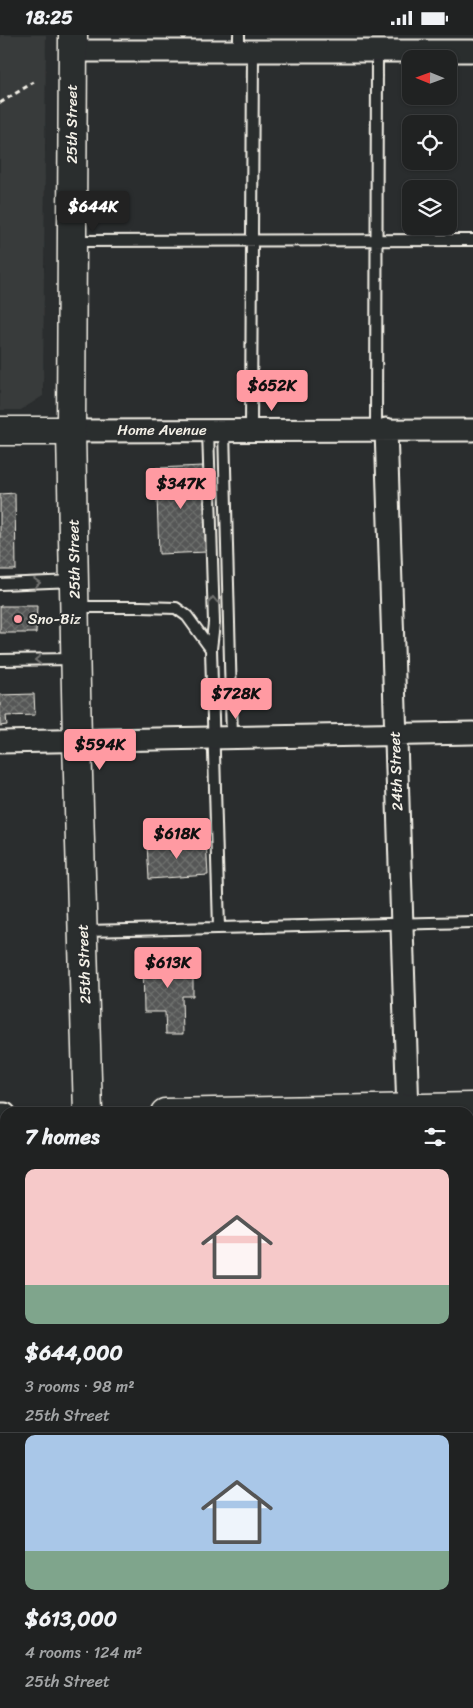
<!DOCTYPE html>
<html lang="en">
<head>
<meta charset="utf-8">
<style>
  body { margin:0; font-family:Sriracha,sans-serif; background:#282a2a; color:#f1f3f6; height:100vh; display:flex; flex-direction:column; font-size:19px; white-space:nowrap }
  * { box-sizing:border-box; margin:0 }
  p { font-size:16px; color:#a2a4a5 }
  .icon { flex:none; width:28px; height:28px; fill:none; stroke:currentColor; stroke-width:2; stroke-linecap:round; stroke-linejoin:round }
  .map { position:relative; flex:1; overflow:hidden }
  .sheet { position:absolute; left:0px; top:1072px; width:474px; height:601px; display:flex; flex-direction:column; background:#202222; border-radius:15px 15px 0 0; box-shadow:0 1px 4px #0004,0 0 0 1px #3d3f40 }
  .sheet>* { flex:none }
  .needle { width:32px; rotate:271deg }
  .fabs { position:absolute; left:402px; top:15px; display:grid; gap:10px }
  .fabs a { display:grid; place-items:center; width:55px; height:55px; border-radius:10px; background:#202222; box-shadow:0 1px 4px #0004,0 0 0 1px #3d3f40; font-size:25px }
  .price { position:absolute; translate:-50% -42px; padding:0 11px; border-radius:5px; background:#ff9aa2; color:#111; font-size:16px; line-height:32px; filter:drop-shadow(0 1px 2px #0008) }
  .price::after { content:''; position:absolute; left:50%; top:30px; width:15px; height:11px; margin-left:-8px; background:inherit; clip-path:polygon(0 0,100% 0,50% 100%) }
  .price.active { background:#222; color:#fff }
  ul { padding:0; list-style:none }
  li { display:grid; align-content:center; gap:10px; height:265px; padding:0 25px }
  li+li { border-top:1px solid #3d3f40 }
  li span { display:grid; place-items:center; height:155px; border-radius:10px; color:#555 }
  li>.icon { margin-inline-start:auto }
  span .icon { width:90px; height:90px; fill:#fffc; stroke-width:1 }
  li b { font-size:21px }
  h2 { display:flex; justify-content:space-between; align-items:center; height:60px; padding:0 25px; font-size:21px }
  .status { display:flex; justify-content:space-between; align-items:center; height:35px; padding:0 25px; background:#202222; direction:ltr }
  .status svg { height:14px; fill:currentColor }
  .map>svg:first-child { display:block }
</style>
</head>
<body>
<div class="status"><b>18:25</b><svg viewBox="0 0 49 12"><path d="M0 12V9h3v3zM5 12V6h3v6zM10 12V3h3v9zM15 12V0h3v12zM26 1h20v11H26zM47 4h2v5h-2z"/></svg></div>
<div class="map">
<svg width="473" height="1673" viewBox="0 0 473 1673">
  <defs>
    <pattern id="building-cross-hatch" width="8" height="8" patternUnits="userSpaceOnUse" patternTransform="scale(1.25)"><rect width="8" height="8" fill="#555756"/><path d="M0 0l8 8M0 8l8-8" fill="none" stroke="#6e706e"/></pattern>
  </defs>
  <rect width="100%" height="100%" fill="#2a2d2e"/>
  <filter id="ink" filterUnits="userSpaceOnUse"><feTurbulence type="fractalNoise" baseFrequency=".02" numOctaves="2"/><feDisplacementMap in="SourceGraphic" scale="10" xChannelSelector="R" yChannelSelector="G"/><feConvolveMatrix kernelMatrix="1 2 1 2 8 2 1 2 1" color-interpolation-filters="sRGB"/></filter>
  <g filter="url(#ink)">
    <path fill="#373a3a" d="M0,0h46l-3,361 -22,14h-21z"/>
    <path fill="url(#building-cross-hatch)" stroke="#f4f1e8" d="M203,431l4,86 -48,2 -3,-86z
      M15,458l1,77h-16v-76z
      M0,571h37l-1,27h-36z
      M34,659l1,21 -29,1 1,9 -7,1v-31z
      M206,806l2,34 -59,4 -2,-35z
      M193,923v38h-11l1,38h-17l-1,-22h-21l-1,-53z"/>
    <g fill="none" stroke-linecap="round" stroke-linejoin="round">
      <g stroke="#f4f1e8" stroke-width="14">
        <path id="lane" d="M239,16v-16
          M73,206l400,-1
          M208,395l6,193 -3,26
          M224,395l8,308
          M251,395l2,-379
          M376,395l1,-379
          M0,549l74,-3
          M76,572h65l35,1 11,8 24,33 8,279
          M0,625l75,-1
          M84,896l389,-9
          M5,1079v26
          M469,1260l4,-1
          M469,1643h4"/>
      </g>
      <g stroke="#f4f1e8" stroke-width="25">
        <path id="street" d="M72,16h401
          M386,394l22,684
          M71,396l402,-1
          M0,707l473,-9
          M0,1079h5
          M0,1442h5
          M430,1669v4"/>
      </g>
      <g stroke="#f4f1e8" stroke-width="31">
        <path id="secondary" d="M73,0l-2,396 6,310 11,372
          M0,396h71
          M165,1078l308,-6
          M469,1432h4
          M106,1669v4"/>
      </g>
      <path stroke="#f4f1e8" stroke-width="3" stroke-dasharray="5 4" stroke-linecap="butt" d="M0,68l34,-21"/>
      <use href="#lane" stroke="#2a2d2e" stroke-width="10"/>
      <use href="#street" stroke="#2a2d2e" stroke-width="21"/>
      <use href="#secondary" stroke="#2a2d2e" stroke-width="28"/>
    </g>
    <defs><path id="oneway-chevron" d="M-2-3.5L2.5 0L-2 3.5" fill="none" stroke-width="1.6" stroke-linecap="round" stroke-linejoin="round" transform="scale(1.25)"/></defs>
    <g stroke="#71726f">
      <use href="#oneway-chevron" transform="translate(37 548) rotate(-3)"/>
      <use href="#oneway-chevron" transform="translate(213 565) rotate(-92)"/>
      <use href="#oneway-chevron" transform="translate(38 625) rotate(179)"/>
    </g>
  </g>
  <circle fill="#ff9aa2" stroke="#2a2d2e" stroke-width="2" cx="18" cy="584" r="5"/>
  <g text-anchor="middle" stroke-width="4" stroke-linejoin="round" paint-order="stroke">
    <g font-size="15" fill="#f4f1e8" stroke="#2a2d2e">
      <text transform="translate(72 89) rotate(-90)" y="5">25th Street</text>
      <text x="162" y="400">Home Avenue</text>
      <text transform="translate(74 524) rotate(-91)" y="5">25th Street</text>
      <text transform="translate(396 736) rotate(-92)" y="5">24th Street</text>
      <text transform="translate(84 929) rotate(-92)" y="5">25th Street</text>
    </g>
    <g font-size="15" fill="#f4f1e8" stroke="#2a2d2e" text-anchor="start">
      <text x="28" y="589">Sno-Biz</text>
    </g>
  </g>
</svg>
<div class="fabs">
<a><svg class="needle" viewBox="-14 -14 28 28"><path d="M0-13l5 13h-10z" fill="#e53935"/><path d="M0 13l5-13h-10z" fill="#a2a4a5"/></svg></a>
<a><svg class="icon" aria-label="locate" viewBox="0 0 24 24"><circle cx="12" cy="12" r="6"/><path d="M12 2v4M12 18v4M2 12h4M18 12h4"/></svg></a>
<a><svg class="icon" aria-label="layers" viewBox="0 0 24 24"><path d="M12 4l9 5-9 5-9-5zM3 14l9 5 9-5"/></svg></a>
</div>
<b class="price active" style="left:93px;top:198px">$644K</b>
<b class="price" style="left:272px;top:377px">$652K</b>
<b class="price" style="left:181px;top:475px">$347K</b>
<b class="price" style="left:236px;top:685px">$728K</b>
<b class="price" style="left:100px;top:736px">$594K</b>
<b class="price" style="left:177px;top:825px">$618K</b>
<b class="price" style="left:168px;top:954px">$613K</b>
<section class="sheet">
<h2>7 homes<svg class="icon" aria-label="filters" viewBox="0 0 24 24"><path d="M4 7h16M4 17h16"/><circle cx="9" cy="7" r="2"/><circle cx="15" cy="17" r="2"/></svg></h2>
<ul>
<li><span style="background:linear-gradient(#f6c9c9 75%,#7fa58c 0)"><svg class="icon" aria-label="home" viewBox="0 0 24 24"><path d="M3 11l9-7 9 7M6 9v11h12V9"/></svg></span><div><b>$644,000</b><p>3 rooms · 98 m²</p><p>25th Street</p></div></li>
<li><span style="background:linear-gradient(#a9c7e8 75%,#7fa58c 0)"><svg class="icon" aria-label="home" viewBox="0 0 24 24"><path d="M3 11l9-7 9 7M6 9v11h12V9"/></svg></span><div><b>$613,000</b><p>4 rooms · 124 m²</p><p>25th Street</p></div></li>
</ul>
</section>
</div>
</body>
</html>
